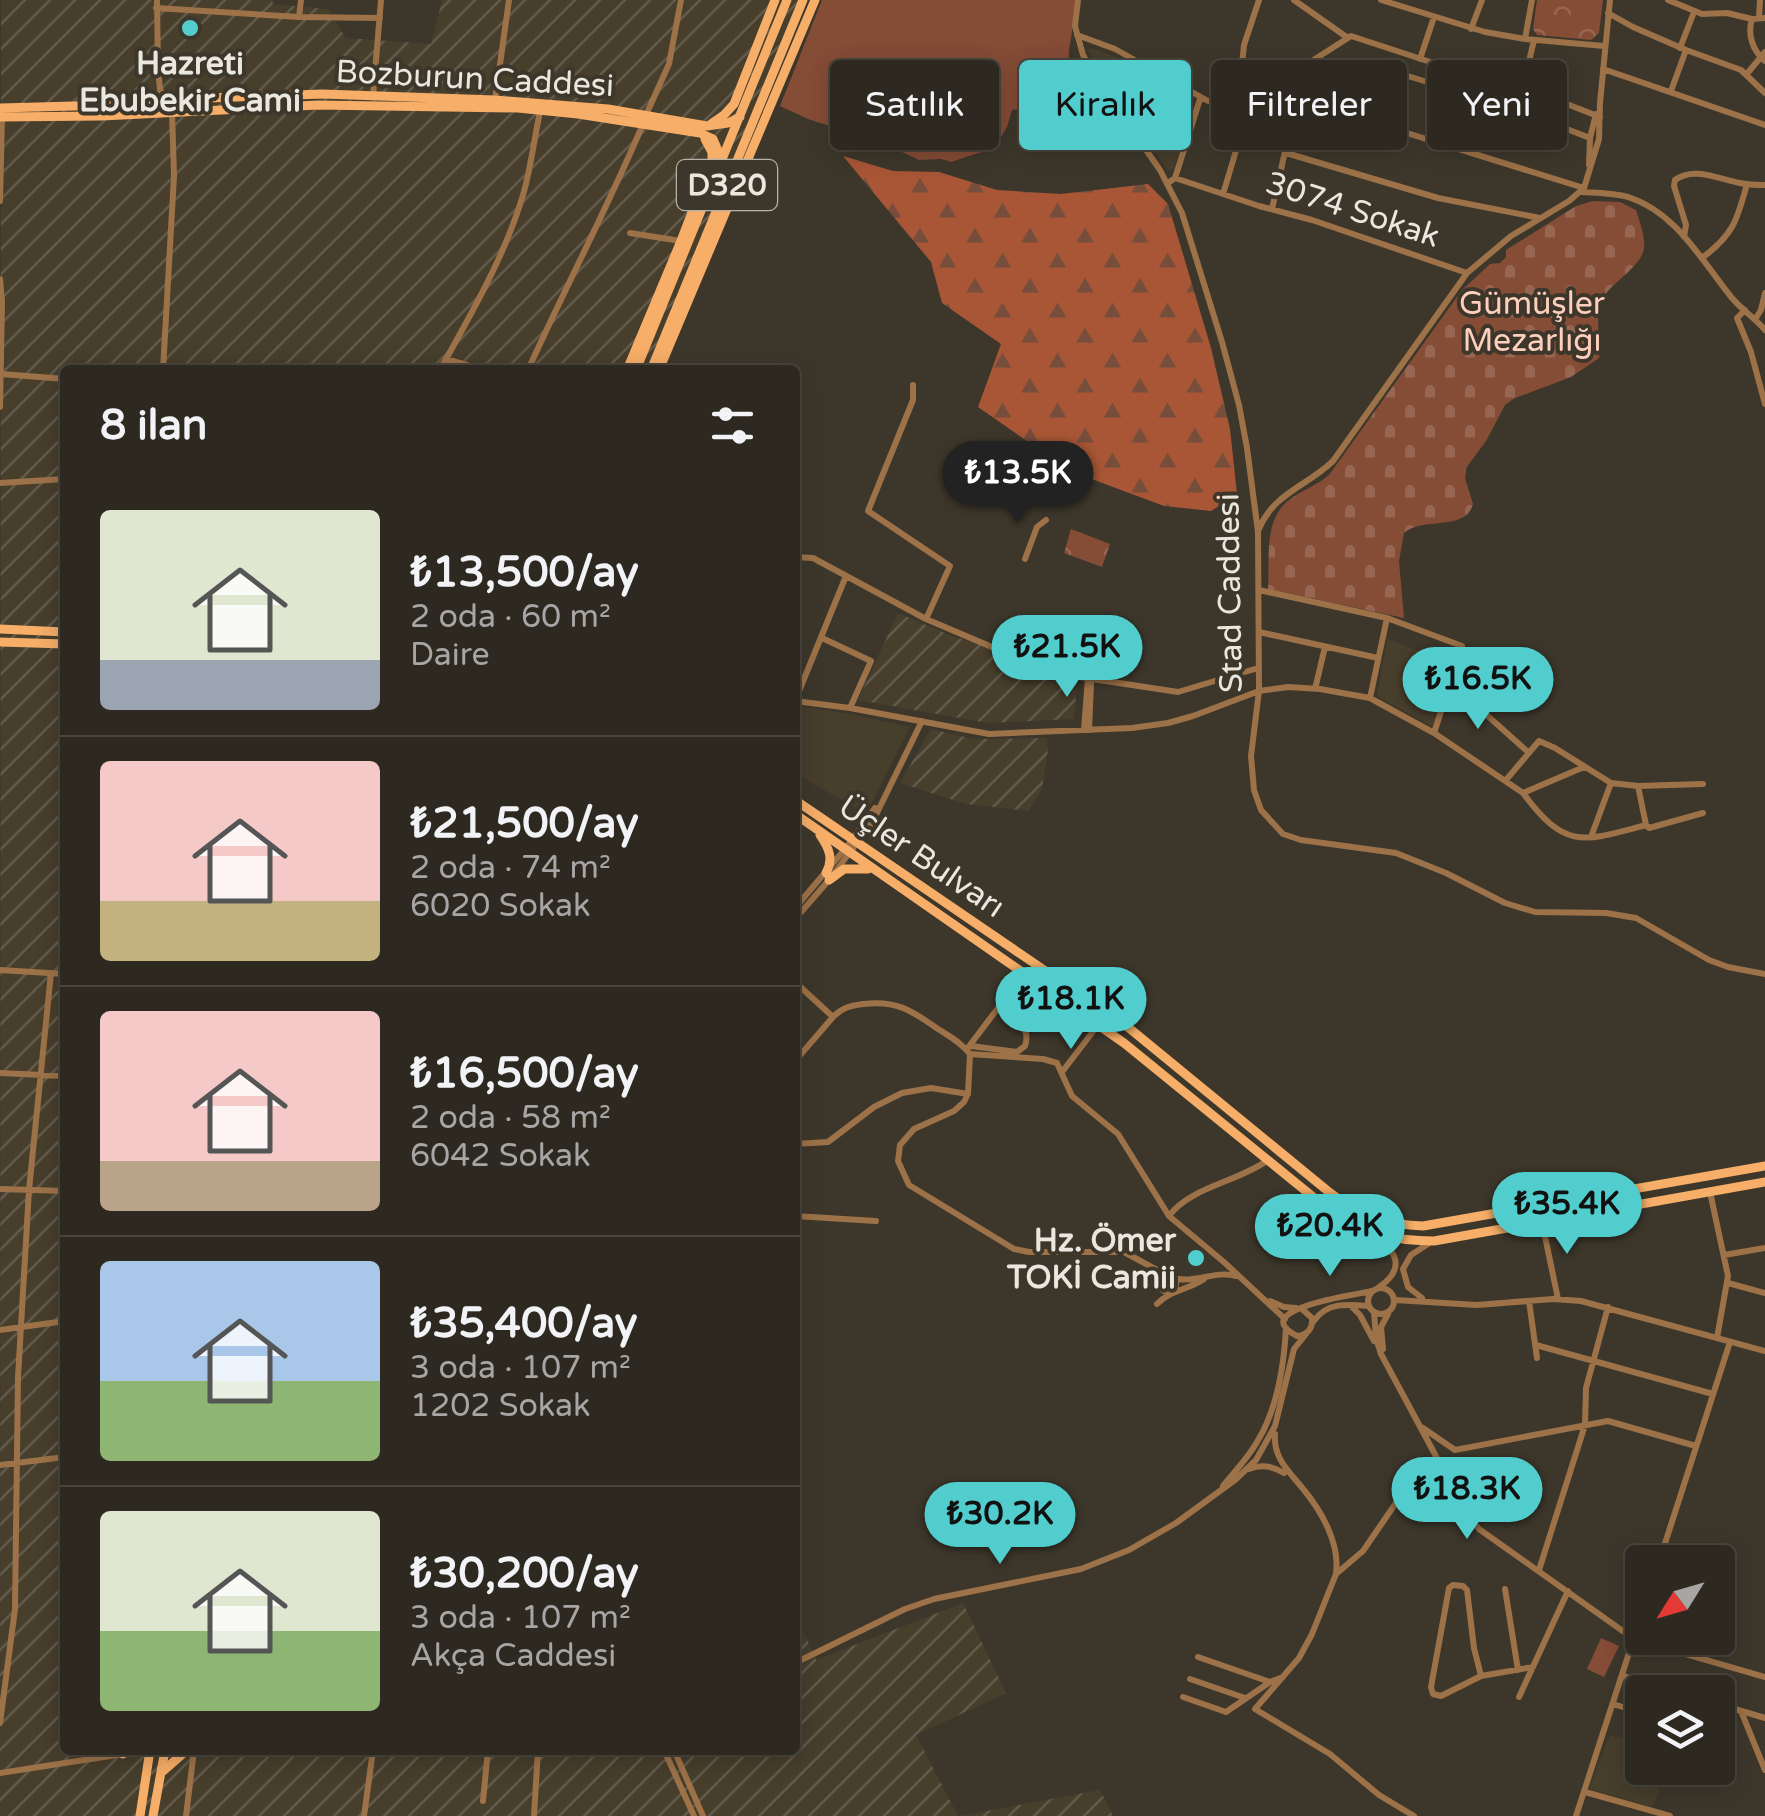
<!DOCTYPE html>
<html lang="tr">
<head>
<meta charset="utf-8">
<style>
  body { margin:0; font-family:"Varela Round",sans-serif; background:#363129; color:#f1f3f6; height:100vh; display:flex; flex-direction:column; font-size:38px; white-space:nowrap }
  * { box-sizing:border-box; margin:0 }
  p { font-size:32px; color:#a7a6a5 }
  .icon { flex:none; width:55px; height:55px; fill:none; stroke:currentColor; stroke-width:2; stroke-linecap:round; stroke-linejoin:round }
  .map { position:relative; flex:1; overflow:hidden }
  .side { position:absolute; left:60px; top:365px; width:740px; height:1390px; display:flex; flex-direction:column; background:#2e2920; border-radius:10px; box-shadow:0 5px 25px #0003,0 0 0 2px #49453e }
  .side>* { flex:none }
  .hud { position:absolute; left:830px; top:60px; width:785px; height:90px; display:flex; gap:20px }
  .needle { width:65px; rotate:233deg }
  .controls { position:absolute; left:1625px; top:1545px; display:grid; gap:20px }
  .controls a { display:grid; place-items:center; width:110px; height:110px; border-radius:10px; background:#2e2920; box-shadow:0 5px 25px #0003,0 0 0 2px #49453e; font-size:50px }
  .price { position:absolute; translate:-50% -85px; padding:0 22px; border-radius:35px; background:#52cdcd; color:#111; font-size:32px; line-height:65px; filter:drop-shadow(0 2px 5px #0008) }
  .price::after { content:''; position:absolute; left:50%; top:60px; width:30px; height:22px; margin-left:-15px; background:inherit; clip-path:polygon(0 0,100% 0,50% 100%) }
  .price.active { background:#222; color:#fff }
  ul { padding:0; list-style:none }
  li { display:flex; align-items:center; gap:30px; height:250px; padding:0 40px }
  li+li { border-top:2px solid #49453e }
  li span { display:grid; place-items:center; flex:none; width:280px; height:200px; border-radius:10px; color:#555 }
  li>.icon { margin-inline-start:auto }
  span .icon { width:120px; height:120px; fill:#fffc; stroke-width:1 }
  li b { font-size:42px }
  h2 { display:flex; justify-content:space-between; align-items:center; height:120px; padding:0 40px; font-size:42px }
  .pill { padding:0 35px; border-radius:10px; background:#2e2920; box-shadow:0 5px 25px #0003,0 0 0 2px #49453e; font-size:35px; line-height:90px }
  .pill.active { background:#52cdcd; color:#111 }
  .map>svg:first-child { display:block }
</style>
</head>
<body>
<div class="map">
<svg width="1765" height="1816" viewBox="0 0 1765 1816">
  <defs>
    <pattern id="industrial-furrows" width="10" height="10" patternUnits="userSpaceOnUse" patternTransform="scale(2.5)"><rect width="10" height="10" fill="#473e2c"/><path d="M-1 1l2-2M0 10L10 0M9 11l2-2" fill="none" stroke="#625a4a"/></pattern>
    <pattern id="forest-firs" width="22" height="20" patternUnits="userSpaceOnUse" patternTransform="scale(2.5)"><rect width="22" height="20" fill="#a85635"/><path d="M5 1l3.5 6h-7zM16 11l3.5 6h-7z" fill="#774e3c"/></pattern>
    <pattern id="cemetery-stones" width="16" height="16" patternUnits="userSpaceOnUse" patternTransform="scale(2.5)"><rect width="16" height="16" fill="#854c36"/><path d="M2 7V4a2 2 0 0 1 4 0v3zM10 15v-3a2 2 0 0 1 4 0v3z" fill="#966653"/></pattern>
    <pattern id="park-crowns" width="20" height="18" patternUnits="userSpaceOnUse" patternTransform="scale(2.5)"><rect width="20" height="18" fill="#854c36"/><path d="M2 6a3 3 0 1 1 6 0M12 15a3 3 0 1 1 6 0" fill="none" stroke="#966653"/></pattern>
  </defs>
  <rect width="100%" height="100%" fill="#3d372b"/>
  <path fill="#473e2c" d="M1091,48l29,10 70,43 3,6 -19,62 -7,1 -78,-117 -1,-3z
    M1387,639l65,24 -19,64 -56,-31z
    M795,706l50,7 65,14 -44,87 -71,-41z
    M1610,1735l32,9v24h24l-13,39 -64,-18z"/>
  <path fill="url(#industrial-furrows)" d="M1,0h271l1,4 55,5 18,29 85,6 11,-44h362l-150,370h-589v1380h730v-139l21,49 147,-57 43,90 -90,42 42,81h-958z
    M898,613l54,23 26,8 72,35 27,5 -3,35 -86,4 -130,-23z
    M931,729l42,10 74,-1 1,11 -6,40 -13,22 -63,-7 -66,-21z
    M1100,1790l13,26h-153z"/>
  <path fill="url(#forest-firs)" d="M843,156l50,15 46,1 58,18 64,4 87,-10 20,20 43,144 19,81 7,65 -26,17 -47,-5 -94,-35 -92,-64 23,-63 -59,-41 -11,-41z"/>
  <path fill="url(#cemetery-stones)" d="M1593,201l27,1 16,8c14,43 12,44 -21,74 -6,5 -11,11 -14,18 -7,18 1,37 -2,56l-28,19 -56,21 -10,7 -19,36 -20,27 -1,10 8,26c-7,28 -50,12 -69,29l-5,28 5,57 -136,-29c2,-29 -5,-69 21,-89 13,-10 27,-14 40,-25l133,-185 28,-26 10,-1 6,-6v-7l70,-44z"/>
  <path fill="url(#park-crowns)" d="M1537,0h66l-4,33 -8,7 -54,-5 -4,-6z
    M1071,529l39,15 -8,23 -38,-14z"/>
  <path fill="#854c36" d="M822,0h255l-8,51 -2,51 -55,8 -5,17 -13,21 -43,14 -10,-3 -22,1 -34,-16 -77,-25 -28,-13z
    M1601,1638l18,8 -15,31 -17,-8z"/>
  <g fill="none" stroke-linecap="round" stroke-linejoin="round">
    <path stroke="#9d7248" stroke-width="6" d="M157,0l1,70 2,19 12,23 2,64 -11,194
      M1078,0l-3,26 8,29 20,33 57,82 22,43 40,129 17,63 8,43 11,84 1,159 -8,65 3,34 7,20 22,24 18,6 95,13 50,20 59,30 30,9 71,1 30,5 73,42 19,7 37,7
      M1294,0l54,38
      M1381,0l104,32 40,7 79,7
      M1668,0l34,14 25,-1 25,6 13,-1
      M156,8l143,9 81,1
      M1608,13l25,14 53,23 55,20 24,23
      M299,17l2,-17
      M1759,17l1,-17
      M1752,19c-5,16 1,32 13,42
      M1471,29l11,-29
      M1077,35l38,14 93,52 98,6 59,13 219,68
      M1525,39l7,-39
      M1680,48l14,-36
      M1420,59l14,-42
      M1355,61l10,59
      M1242,68h59l50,-32 116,38 56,13 77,30
      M1603,69l162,56
      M1746,75l19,-23
      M1523,87l11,-47
      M1671,91l15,-41
      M373,96l8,-96
      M495,100l14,-100
      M1306,107l7,-21 4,-5 35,-20h6l149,45 83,32
      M646,115l23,-51 12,-64
      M1286,153l152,45 102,20
      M1589,165l1,-27 6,-24
      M1175,178l25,-79
      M1168,183l7,-5 84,28 53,14 155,53
      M1581,192c15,1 33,1 47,5 48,15 74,64 104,101 10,12 23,20 33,32
      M1223,194l24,-80 -7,-17 1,-23 3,-29 15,-45
      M0,201l2,-84
      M1272,209l17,-75v-27
      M630,233l51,8
      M1684,237l2,-12 -12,-39 1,-6c19,-14 43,-1 65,3 8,2 17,2 25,2
      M1702,258c31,-23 35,-37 45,-74
      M0,279l2,22 -2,106
      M1745,310l-8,8 14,34 14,52
      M1756,318l5,-8 4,-17
      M446,359l37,11
      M440,370c31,-56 65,-114 83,-175 8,-27 11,-56 17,-83
      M528,370c37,-82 80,-163 115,-246
      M1,374l64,5
      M913,385v15l-45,111 82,55 -24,53
      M0,483l65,-4
      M1258,531c15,-38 48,-44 75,-70l134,-188 44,-37 58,-35 15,-13 15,-49 1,-36 10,-103
      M795,557l18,1 113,61 127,54 125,19 80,-24
      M1025,559l12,-32 9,-7
      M1259,590l128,28 75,28 -28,87
      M1259,632l119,26
      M822,638l49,23 -21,47
      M1089,678l2,5 -2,47
      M1451,683l78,70
      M1315,689l10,-42
      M1370,698l17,-80
      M795,701l55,7 139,26 143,-6 36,-5 25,-7 66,-25 29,-4 32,2 50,9 64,35 89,60 61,-26
      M795,701l51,-125
      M1084,730l4,-52
      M1506,780l33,-39 16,7 56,35 27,3 65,-2
      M1638,786l8,39
      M1523,793c42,57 60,49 123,32l3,3 54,-15
      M1591,837l20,-54
      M795,908l50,-59 30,-41
      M795,919l34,-39 43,-57 50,-102
      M0,970l65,4
      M795,982l38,35c10,-10 17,-11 30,-13 33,-4 48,6 75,25 11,7 24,14 32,25l73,5 14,4 15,33 46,38 51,82 56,47 60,56
      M967,1049l31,-41c15,9 34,17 27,38l-8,6 -46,-6
      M970,1054l-2,40 -4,8 -10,9 -40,18 -14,16 -2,16 11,24 105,64 15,3h95l46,25
      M795,1061l38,-44
      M1062,1072l36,-47
      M0,1073l65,3
      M795,1144l33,-2 46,-35 28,-14 29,-5 37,6
      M0,1189l65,2
      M1710,1192l18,84 -11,62
      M795,1216l81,5
      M1169,1216c21,-29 69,-34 99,-56
      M1542,1222l16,77
      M1374,1235c23,16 32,34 5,52
      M1724,1255l41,-7
      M1160 1284a8 8 0 1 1 16 0a8 8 0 1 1-16 0Z
      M1173,1278c22,6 42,-8 63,-2
      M1728,1283l37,10
      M1368 1301a13 13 0 1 1 26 0a13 13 0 1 1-26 0Z
      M1422,1298l-14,-11 -5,-18 8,-14 20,-13
      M1395,1300l82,5 76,-6 28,2 184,50
      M1270,1301l14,6 12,1
      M1529,1301l8,57
      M1157,1304c13,-14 31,-14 47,-25
      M1351,1306l9,9 14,26
      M1302,1309l10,9c1,10 -4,17 -15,18 -53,-27 63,-42 75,-45
      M1374,1312l2,26 5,16 85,158 13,17 155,110 131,38
      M1314,1321c12,-19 34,-17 54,-15
      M0,1330l65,-9
      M1536,1345l177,49
      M1383,1349l-2,-22 7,-13
      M1423,1428l32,22 153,-29 88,25
      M1275,1434c-2,25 15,38 29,56 18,22 36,54 32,83
      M0,1465l65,-8
      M1249,1469c13,-5 24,-3 35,4
      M1223,1486c12,-15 25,-28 34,-44 20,-32 27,-77 29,-114
      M1659,1562l71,-220
      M1539,1570l46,-145 1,-37 22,-81
      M1505,1589l13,81
      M1198,1657l72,25 13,-5
      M795,1663l110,-54 29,-10 147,-30 48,-19 47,-27 59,-43 21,-20 19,-34 19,-77 12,-15
      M1481,1676l-7,-28 -7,-58 -4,-4 -10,-1 -4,3 -18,99 2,7 8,2 40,-20 52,-9
      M1623,1676l56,16
      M1190,1679l55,19
      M1183,1697l43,15 44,-30
      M1519,1697l49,-106
      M1613,1704l29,9
      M1718,1704l47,14
      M1741,1711l24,59
      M0,1723l15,-114 3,-232 11,-187 22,-217
      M1718,1735l3,1
      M664,1750l30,66
      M674,1750l29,66
      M0,1773l149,-23
      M1585,1792l85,24
      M483,1801l5,-51
      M186,1816l8,-66
      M364,1816l9,-66
      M534,1816l4,-66
      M1414,1816l-35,-21 -49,-41 -75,-45 44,-51 13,-24 24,-60 27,-23 37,-54 12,-14 11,-6 23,-4
      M1576,1816l66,-203"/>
    <path stroke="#f6ae68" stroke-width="9" d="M0,108l147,-4 61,-6 114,-4 173,6 113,9 99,17 21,-3 12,-6
      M0,117l102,-1 216,-11 200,3 60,6 122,19 13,6 9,21
      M711,124l13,-9 10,-11 41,-104
      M627,370l54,-129 31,-80v-9l-7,-13
      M636,370l151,-370
      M651,370l152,-370
      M659,370l156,-370
      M0,629l65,3
      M0,642l65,2
      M795,800l334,228 200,164c29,22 58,33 94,34l342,-60
      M795,814l329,229 210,171c29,20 65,27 100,27l331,-59
      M820,835c9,13 14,24 6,38
      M829,880l15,-11h24
      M123,1754l6,-4
      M163,1771l24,-21
      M140,1816l10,-66
      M153,1816l12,-66"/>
  </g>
  <g fill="#52cdcd" stroke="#3d372b" stroke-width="4">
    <circle cx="190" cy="28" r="10"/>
    <circle cx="1196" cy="1258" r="10"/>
  </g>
  <g text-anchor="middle" stroke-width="8" stroke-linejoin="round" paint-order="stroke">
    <rect fill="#3d372b" stroke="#b6b2a9" stroke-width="2.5" x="677" y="160" width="100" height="50" rx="8"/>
    <g font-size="30" font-weight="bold" fill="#eae7df">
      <text x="727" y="195">D320</text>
    </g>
    <g font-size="32" font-weight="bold" fill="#eae7df" stroke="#3d372b">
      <text x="190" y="74">Hazreti<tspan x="190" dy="37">Ebubekir Cami</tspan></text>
      <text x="1176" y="1251" text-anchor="end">Hz. Ömer<tspan x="1176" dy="37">TOKİ Camii</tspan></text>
    </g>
    <g font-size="32" fill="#eae7df" stroke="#3d372b">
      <text transform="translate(475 78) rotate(3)" y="11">Bozburun Caddesi</text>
      <text transform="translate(1353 209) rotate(18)" y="11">3074 Sokak</text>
      <text transform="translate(1229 593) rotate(-91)" y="11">Stad Caddesi</text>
      <text transform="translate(922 856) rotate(34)" y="11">Üçler Bulvarı</text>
    </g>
    <g font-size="32" fill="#fecfbd" stroke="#3d372b">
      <text x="1532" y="314">Gümüşler<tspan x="1532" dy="37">Mezarlığı</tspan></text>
    </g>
  </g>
</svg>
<div class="controls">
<a><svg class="needle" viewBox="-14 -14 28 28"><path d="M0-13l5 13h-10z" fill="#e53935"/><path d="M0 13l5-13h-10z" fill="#a7a6a5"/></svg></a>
<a><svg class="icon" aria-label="layers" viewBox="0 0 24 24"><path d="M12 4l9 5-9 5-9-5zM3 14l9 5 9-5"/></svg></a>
</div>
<b class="price active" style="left:1018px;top:526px">₺13.5K</b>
<b class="price" style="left:1067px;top:700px">₺21.5K</b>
<b class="price" style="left:1478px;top:732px">₺16.5K</b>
<b class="price" style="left:1071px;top:1052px">₺18.1K</b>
<b class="price" style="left:1567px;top:1257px">₺35.4K</b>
<b class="price" style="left:1330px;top:1279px">₺20.4K</b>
<b class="price" style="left:1467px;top:1542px">₺18.3K</b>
<b class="price" style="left:1000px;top:1567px">₺30.2K</b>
<div class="hud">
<a class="pill">Satılık</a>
<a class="pill active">Kiralık</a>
<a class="pill">Filtreler</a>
<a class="pill">Yeni</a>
</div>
<section class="side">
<h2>8 ilan<svg class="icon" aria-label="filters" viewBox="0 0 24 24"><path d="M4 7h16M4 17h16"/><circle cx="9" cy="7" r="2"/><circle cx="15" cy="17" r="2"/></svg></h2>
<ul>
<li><span style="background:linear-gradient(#dfe7d0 75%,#9aa5b1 0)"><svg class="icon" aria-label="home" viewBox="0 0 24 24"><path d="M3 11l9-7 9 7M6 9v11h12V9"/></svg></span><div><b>₺13,500/ay</b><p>2 oda · 60 m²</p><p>Daire</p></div></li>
<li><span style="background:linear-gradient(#f6c9c9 70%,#c2b280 0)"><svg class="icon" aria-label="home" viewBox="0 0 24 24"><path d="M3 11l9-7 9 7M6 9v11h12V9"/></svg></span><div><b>₺21,500/ay</b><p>2 oda · 74 m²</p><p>6020 Sokak</p></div></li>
<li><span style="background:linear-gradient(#f6c9c9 75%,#b9a48a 0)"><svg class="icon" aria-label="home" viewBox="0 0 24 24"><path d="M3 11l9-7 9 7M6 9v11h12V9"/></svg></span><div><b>₺16,500/ay</b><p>2 oda · 58 m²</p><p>6042 Sokak</p></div></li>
<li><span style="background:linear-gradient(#a9c7e8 60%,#8fb573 0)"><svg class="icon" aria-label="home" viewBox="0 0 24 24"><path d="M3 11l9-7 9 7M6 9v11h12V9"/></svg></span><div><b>₺35,400/ay</b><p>3 oda · 107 m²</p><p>1202 Sokak</p></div></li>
<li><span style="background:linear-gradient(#dfe7d0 60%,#8fb573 0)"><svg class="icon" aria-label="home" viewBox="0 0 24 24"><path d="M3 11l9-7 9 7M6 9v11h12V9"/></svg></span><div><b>₺30,200/ay</b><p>3 oda · 107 m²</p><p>Akça Caddesi</p></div></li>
</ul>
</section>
</div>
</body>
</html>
